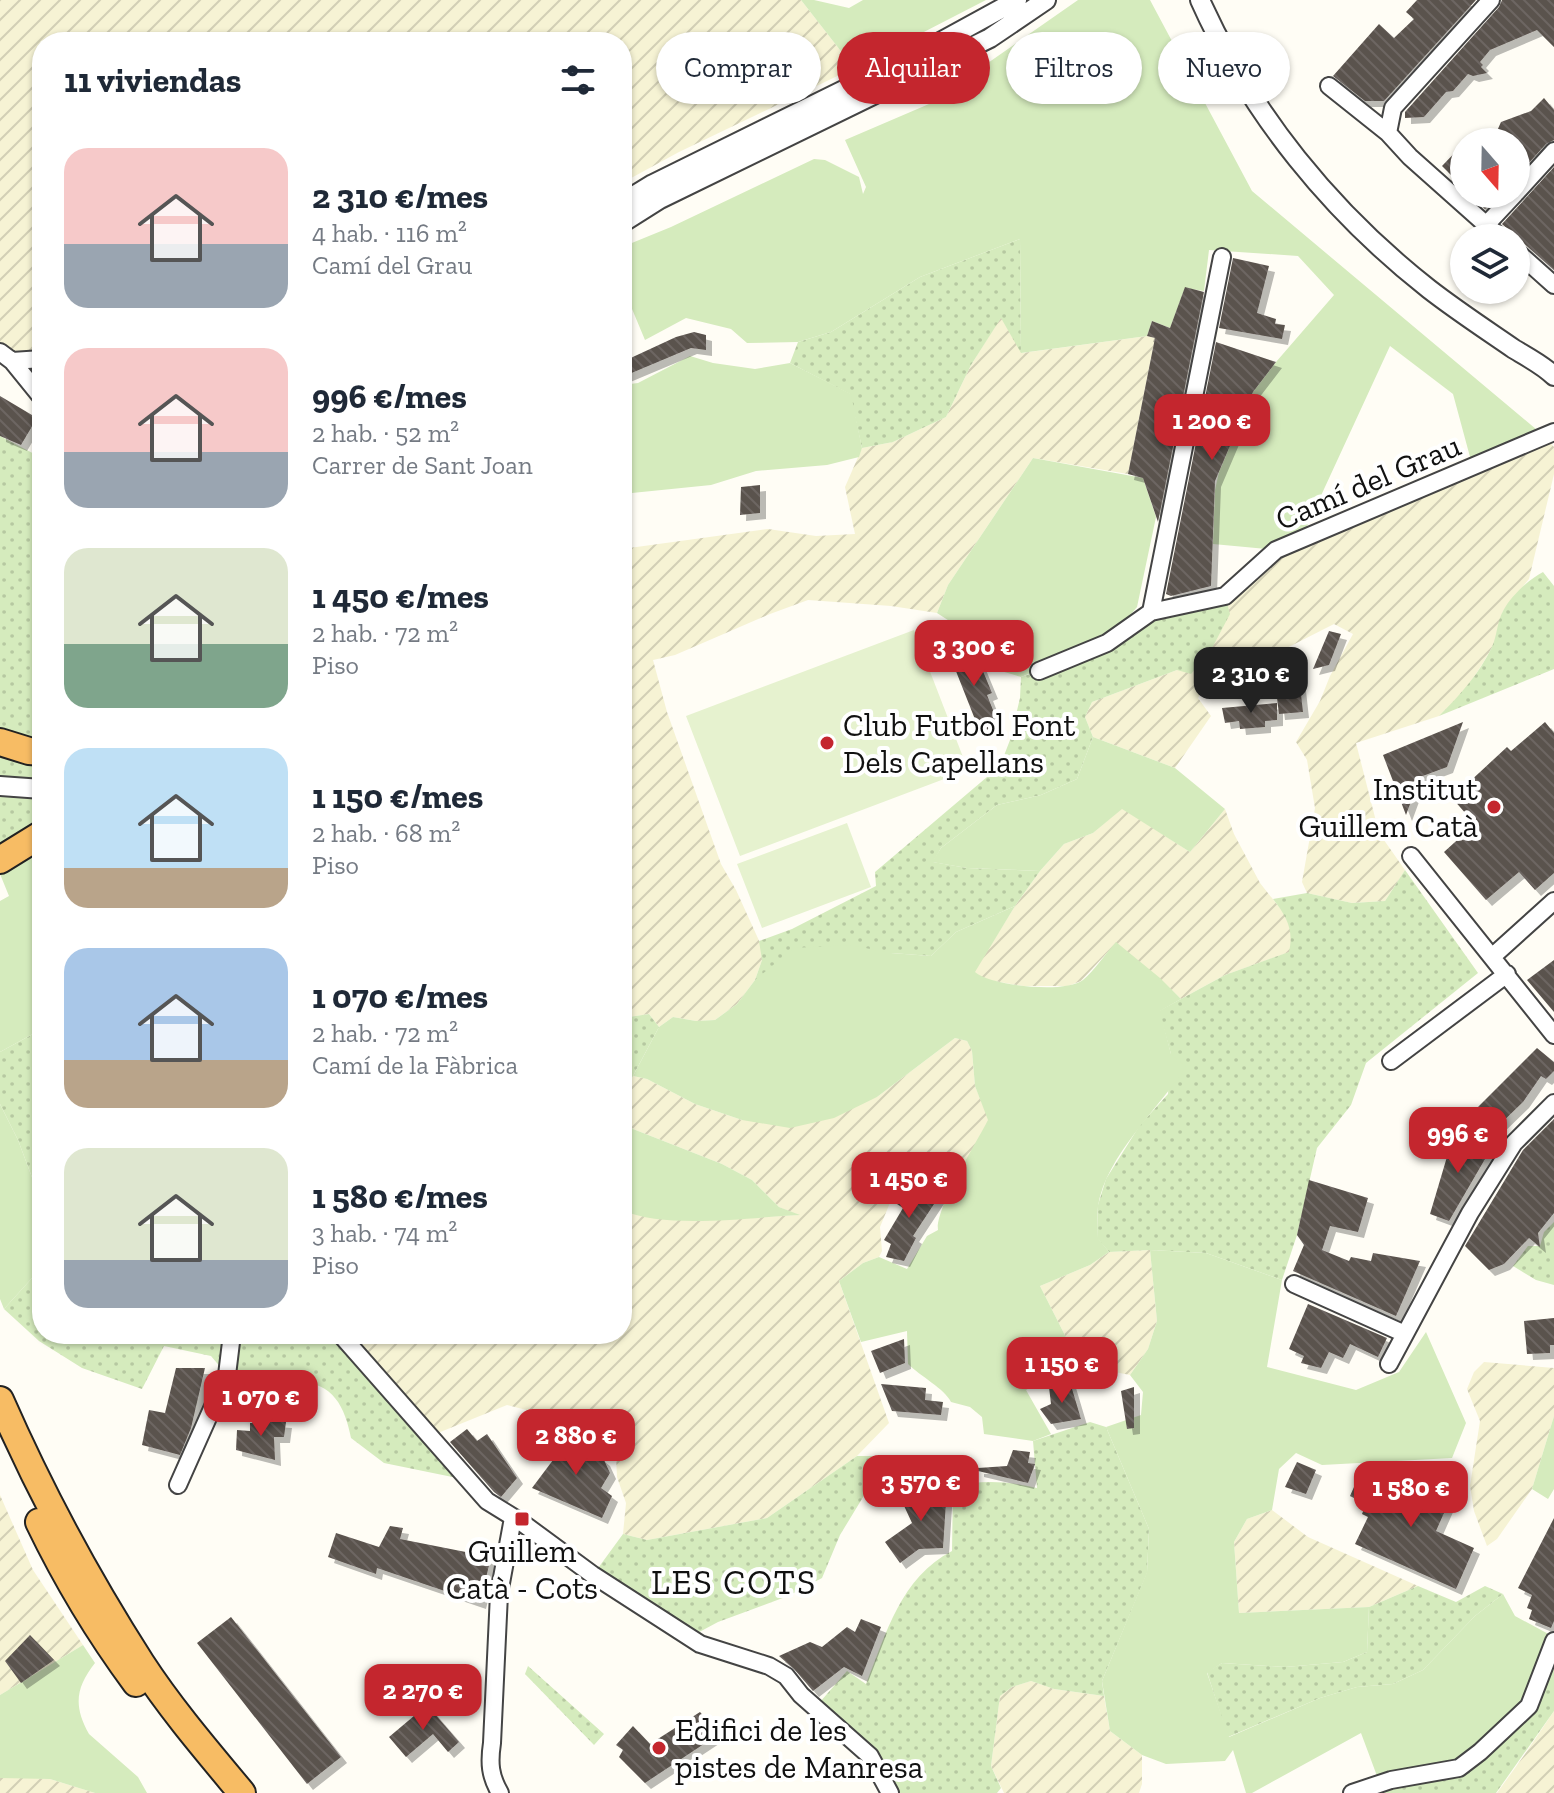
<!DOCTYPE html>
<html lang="es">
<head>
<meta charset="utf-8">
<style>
  body { margin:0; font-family:"Zilla Slab",serif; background:#f6f6f7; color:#1f2937; height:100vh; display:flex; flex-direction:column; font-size:30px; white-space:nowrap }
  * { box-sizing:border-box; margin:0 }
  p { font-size:26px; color:#747a83 }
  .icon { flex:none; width:44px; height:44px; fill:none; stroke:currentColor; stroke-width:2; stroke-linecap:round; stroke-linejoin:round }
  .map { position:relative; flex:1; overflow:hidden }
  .side { position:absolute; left:32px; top:32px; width:600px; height:1312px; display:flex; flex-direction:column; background:#fff; border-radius:32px; box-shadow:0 2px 6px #0004 }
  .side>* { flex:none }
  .hud { position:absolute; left:656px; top:32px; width:760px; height:72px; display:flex; gap:16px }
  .needle { width:52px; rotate:160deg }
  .controls { position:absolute; left:1450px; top:128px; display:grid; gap:16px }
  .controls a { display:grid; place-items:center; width:80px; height:80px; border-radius:50%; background:#fff; box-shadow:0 2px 6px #0004; font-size:40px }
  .price { position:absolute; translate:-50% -68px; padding:0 18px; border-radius:16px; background:#c4262e; color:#fff; font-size:26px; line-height:52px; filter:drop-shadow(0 2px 4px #0008) }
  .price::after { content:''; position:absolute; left:50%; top:48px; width:24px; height:18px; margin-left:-12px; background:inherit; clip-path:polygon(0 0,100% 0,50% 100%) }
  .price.selected { background:#222; color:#fff }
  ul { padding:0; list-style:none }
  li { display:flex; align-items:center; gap:24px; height:200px; padding:0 32px }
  li span { display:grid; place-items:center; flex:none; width:224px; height:160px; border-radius:24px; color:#555 }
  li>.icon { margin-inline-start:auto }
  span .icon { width:96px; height:96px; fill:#fffc; stroke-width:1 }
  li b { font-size:34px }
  h2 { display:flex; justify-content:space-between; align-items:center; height:96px; padding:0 32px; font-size:34px }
  .chip { padding:0 28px; border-radius:36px; background:#fff; box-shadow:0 2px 6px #0004; font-size:28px; line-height:72px }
  .chip.selected { background:#c4262e; color:#fff }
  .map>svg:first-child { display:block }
</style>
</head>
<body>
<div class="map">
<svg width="1554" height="1793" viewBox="0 0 1554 1793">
  <defs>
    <pattern id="farmland-furrows" width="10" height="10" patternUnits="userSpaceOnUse" patternTransform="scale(2)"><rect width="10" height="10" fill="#f6f3d4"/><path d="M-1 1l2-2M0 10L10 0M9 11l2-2" fill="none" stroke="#d2cfb5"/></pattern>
    <pattern id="grass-dots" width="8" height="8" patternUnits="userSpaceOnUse" patternTransform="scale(2)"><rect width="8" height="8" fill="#d5ebbd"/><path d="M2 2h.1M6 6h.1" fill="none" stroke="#b6c8a1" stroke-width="1.8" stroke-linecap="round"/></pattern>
    <pattern id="building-back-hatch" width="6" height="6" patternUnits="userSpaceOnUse" patternTransform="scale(2)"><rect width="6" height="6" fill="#5a524d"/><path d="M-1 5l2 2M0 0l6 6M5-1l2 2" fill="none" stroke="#6d6662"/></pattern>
    <filter id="shadow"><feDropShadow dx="6" dy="6" stdDeviation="0" flood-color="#0004"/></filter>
  </defs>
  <rect width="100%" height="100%" fill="#fffdf5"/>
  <path fill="url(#farmland-furrows)" d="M0,0h801l53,68 -175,84 -57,31v-141h-580v356l-42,-46z
    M1001,317l21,36 125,-17 8,2 -27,136 -95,-16 -85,127 -11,28 -46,-7 -83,-6 -38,14 -95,41 -22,5 14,52 54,152 15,26 25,55 1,15 -7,20 -18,24 -22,16 -19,1 -23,-4 -14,10 -10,-13 -27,4v-469l146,-20 48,7 39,-2 -10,-47 17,-39 31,-6 53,-25 25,-52z
    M1543,435l11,12v27l-25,105 -26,32 -9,33 -11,19 -19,29 -25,24 -83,27 23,90 26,37 -20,31 -33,2 -45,-10 -5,-11 13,-74 -8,-48 -11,-18 24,-41 10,-25 23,-42 -19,-10 -132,67 -4,7 13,18 -36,52 -82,-31 -8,-20 7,-15 85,-32 48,-74 51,-46z
    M1122,808l68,44 35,-43 9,25 26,49 23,29 10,21 -3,19 -65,23 -44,24 -22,-21 -43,-35 -35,38 -13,5h-45l-40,-7 -9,-7 41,-66 25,-35 24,-27 29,-11z
    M955,1038l12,3 5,10 3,35 14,34 -31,57 -33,-17h-12l-19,33 -14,34 2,24 -3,6 -16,6 -24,18 50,142 -32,33 -90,62 -120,22 -24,-6 3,-31 -9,-26 -1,-22 -66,-39 -43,-11 -79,32 -88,-103h282v-124l7,3 98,6 71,-4 -19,-8 -27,-27 -30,-16 -89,-35 -11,-11 2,-25 9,-17 14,3 48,25 47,16 135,-23z
    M1150,1250l7,71 -9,28 -18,26 -50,-10 -40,-79 50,-21 19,-13z
    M1484,1362l70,6v48l-22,73 -35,50 -10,7 -13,-35 -4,-25 10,-65 -13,-32 7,-17z
    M0,1495l33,75 50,75 -83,50z
    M1272,1510l36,27 110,49 -49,21 -130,6 -5,-71 13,-23z
    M1031,1681l23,8 50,7 6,35 32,24v29l-3,9h-135l-13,-27 9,-70 12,-9z
    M1554,1711v82h-57l28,-39z
    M23,1777l27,2 45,14h-95v-15z"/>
  <path fill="url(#grass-dots)" d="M1020,239l1,114 -20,-35 -30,47 -25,52 -53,25 -31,6 -12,-54 -60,-31 8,-21 33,-10 89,-55z
    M0,436l42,22v294h-13l13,23v75l-42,24z
    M1543,572l11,14v83l-115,47c21,-21 40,-42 53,-69 5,-11 5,-25 11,-36 8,-15 25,-31 40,-39z
    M1225,596l5,18 -19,36 -20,24 -14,-4 -85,32 -7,15 8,20 -16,42 -36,16 -44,10 -56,43 -8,14 34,6 73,3 -25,35 -59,26 -25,24 -40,-3 -136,27 7,-20 -3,-19 33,-12 84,-43 -1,-14 125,-106 10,-26 10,-42 1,-21 18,-6 112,-59z
    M1405,870l73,103 -112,90 -15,42 -34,43 -20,87 -15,45 -76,-27 -56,-3 -41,2 -12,-14 1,-33 8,-26 34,-54 28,-31 3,-40 -12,-43 66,-36 64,-23c5,-22 -2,-35 -16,-53l34,-6 45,10 33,-2z
    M649,1014l10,13 -35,66 -2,17v-92z
    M42,1029v175l-24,-64 -18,-36v-52z
    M1554,1222v63l-18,-5 -23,-14 15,-20h12l4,-14z
    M42,1267v67h190l-5,41 -16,-19 -47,-10 -22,43 -60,-21 -43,-27 -35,-32z
    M241,1334h99l127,146 -83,-17 -33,-25c-6,-31 -18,-56 -53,-56l-16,17 -31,-1 -18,-13z
    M1090,1422l16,5 43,102 -2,44 -45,108 2,15 -50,-7 -23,-8 -19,6 -12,9 -9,70 10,22 -4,5h-100l-77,-91 27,-31 19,13c20,-50 35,-107 86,-133l1,-65c30,-6 54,-5 84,2l-4,-47z
    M857,1456h15l3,12 -4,16 -31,51 -18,43 -34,18 -70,26 -28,15 -97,-62 30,-41 24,6 120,-22z
    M1418,1586l38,16 29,-16 18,8 -28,22 -52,54 -30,14 -36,3 -37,11 -92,39 -21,-65 15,-9 63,4 58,-5 24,-10 2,-45z
    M1554,1641v70l-58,82h-144l39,-13z
    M528,1666l76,68 -10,11 -69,-71z"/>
  <path fill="#d5ebbd" d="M801,0h13l35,8 14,-8h123l-132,68z
    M1078,0h72l102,191 291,244 -70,33 -20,-74 -63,-48 -89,193 -25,11 -63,-6 2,-54 4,-18 34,-80 23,-30 58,-67 -36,-39 -89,-6 -5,41 -19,-3 -15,40 -18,-7 -5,15 -126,17 -1,-114 -100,38 -89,55 -33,10 -51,1 -16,-14 -45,-11 -41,22 -23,-55v-38l49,-20 143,-68 11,1 34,17 4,17 3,-7 -21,-47 84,-36z
    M690,356l23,7 42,6 35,-6 61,31 11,54 -3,9 -32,8 -71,6 -45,14 -89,9v-109l16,-2z
    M1033,458l110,20 13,39 -19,90 -30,36 -86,34 -20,-6 -47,-47 -17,-11 11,-28z
    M1093,737l82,31 50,41 -35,43 -68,-43 -29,24 -29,11 -24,27 -73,-3 -35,-6 9,-14 56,-43 44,-10 36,-16z
    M42,850v179l-42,23v-151l9,-5 -9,-22z
    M1015,906l-40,66c16,14 90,22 108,8 12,-10 22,-26 33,-38l44,36 21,21 -21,12 11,43 15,13c-27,41 -80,89 -88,139 -1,10 0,21 -1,31l12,15 -19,13 -50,21 40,79 -27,9 -27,16 25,44 -18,7 -49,-7 -2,-17 -12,-10 -19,-5c-6,-13 -31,-26 -43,-38l-1,-33 -46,11 -22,-61 24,-18 16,-6 28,12 20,-33 11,-6c-3,-21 39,-88 50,-110l-13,-34 -3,-35 -5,-10 -12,-3 -78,59 -43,21 -44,10 -48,-8 -47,-16 -48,-25 -14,-3 26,-49 14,-10 23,4 19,-1 22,-16 18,-24 39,-32 56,-3 41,8 40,3 25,-24z
    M0,1104l18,36 24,64v63l-38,42 -4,-10z
    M622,1118l11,11 89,35 30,16 27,27 21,8c-49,2 -134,15 -178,-5z
    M1150,1250l56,3 76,27 -15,87 89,23 43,-18 27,-40 40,91 -14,35 -130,7 -26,-12 -17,16 -7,41 -25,9 -13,23 5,71 130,-6 -2,45 -24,10 -58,5 -63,-4 -15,10 22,64 91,-39 37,-11 36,-3 30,-14 52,-54 28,-22 12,22 39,21 -25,69 -70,62 -79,16 -19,-51 -109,60h-6l-13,-43 -8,11 -59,3 -24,-9 -32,-24 -8,-50 45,-109 2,-43 -43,-102 35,-12 2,-23 -13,-17 18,-26 9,-28z
    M1554,1416v73l-6,10 -16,-10z
    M83,1645l12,18c-19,24 -22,43 -6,71l49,43 9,16h-52l-45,-14 -50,-1v-83z"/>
  <path fill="#e6f2cf" d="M914,630l54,140 -228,86 -54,-140z
    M847,823l24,64 -109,41 -25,-64z"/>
  <path fill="url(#building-back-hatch)" filter="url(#shadow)" d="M1417,0h59l-92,101h-19l-32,-25 46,-52 15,14 20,-19 -8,-7z
    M1502,0h52v47l-17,-17 -47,20 -10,12 3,3 -2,2 6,6 -14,3 -5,-2 -15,17 -7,1 -22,25 -19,1v-6l94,-105z
    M1544,98l10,12v30l-8,4 -30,33v-35h-8l-11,-11 4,-9 30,-11z
    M1464,143v45l-22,-22z
    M1554,167v103l-52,-46z
    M1470,194h30l-15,15z
    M1233,258l36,8 -12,47 19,6 -1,5 10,1 -3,14 -63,-11z
    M1185,287l19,5 -46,230 -15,-44 -15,-4 27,-136 -8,-2 5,-15 18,7z
    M694,332l12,3v15l-15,-2 -69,29v-15l54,-25z
    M1216,342l60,20 -23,30 -38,89 -4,105 -40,10 -5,-2z
    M0,396l37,22 -16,27 -21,-9z
    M760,485v28l-20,2 1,-28z
    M1329,631l12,3 -12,31 -16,4z
    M966,644l9,22 5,-2 12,29 -5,2 12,30 -19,7 -32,-81z
    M1299,676l4,36 -24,2 -4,-32z
    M1277,703v17l-12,1v6l-25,2 -1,-8 -14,2 -3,-15z
    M1463,722l-16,45 -27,10 -14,38 -23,-60z
    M1545,722l9,11v140l-19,17 -16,-18 -33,28 -42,-48 31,-28 -23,-26 55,-51 4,4z
    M1554,960v52l-27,-32z
    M1537,1048l17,14v9l-8,8 -5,-3 -18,26 -31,30 -20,-19z
    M1554,1119v94l-16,20 2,14 -11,-9 -25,26 -15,6 -24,-24 58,-96z
    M1478,1138l14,9 -43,74 -19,-7 22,-74z
    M1309,1180l59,18 -10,34 -28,-6 -8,24 27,11 2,-4 20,4 2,-8 47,8 -24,55 -103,-45 11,-26 -7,-10z
    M912,1181l26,17 -25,38 3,2 -12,23 -18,-4 5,-13 -7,-4 19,-32 -6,-4z
    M1308,1304l79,34 -9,19 -28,-13 -7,14 -14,-6 -8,16 -20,-5 3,-7 -15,-7z
    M1554,1318v27h-4v8l-23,1 -3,-33z
    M904,1339l1,24 -25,10 -9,-22z
    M176,1368h29l-14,60 -11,27 -38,-10 7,-35 16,3z
    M1070,1382l11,37 -30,5 -11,-15 11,-5 -2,-17z
    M881,1384l45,4 -1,12 18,2 -2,13 -49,-4z
    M1134,1387v41l-7,1 -6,-38z
    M255,1420l31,2 -2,15h-10l1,23 -39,-10 1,-20 13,1v-8h5z
    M467,1429l10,12 10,-7 30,44 -16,19 -7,-5 -44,-50z
    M565,1430l39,30 6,13 -9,15 11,8 -10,22 -70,-30 24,-32 -6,-5z
    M1013,1450l17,2 -2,11 7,1 -7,19 -50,-12v-3l29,-2z
    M1297,1462l19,8 -10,24 -21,-7z
    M1399,1472l53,23 -16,36 38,17 -18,41 -101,-45 13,-27 -6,-3 4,-10 -16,-8 8,-18 32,14z
    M947,1487l-4,61 -24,1 -19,14 -15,-21 27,-19 -13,-28z
    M1554,1518v103l-3,7 -22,-9 3,-9 -5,-2 5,-13 -14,-7z
    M390,1526l13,2 -3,11 91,18 -11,46 -103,-35 -1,6 -48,-17 8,-24 43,14z
    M231,1617l110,140 -34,27 -110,-141z
    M861,1619l20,8 -19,49 -18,-9 -31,24 -19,-22 -15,-13 31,-14 12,5 25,-20 8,5z
    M30,1635l24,25 -33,23 -16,-22z
    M427,1705l32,37 -11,10 -15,-18 -27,23 -17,-20z
    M700,1712l19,22 -74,49 -26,-26 4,-7 -7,-5 17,-19 17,18z"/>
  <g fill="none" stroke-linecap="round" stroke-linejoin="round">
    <g stroke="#444" stroke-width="20">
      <path id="minor" d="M1329,86l59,47 22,24 91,81
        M1388,133l5,-25 98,-108
        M1516,193l38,-42
        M1486,225l29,-31
        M1516,251l38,34
        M0,352l12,9 30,-2
        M12,361l30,37
        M1151,612l71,-355
        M1039,671l68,-28 44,-31 74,-16 51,-46 278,-118
        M1411,856l143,179
        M1493,956l61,-55
        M1391,1061l116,-87
        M1294,1284l111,50
        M340,1334l147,167 34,21 72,53 107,69 69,22 17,10 15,19 69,61 20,37
        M1389,1364l81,-151 44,-70 40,-40
        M178,1485l49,-110 5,-41
        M500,1793c-10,-17 -11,-30 -8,-50l7,-149 14,-76
        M1352,1793l39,-13 68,-12 21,-16 49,-46 25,-65"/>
    </g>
    <g stroke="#444" stroke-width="22">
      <path id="tertiary" d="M1200,0c51,114 131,212 229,289 27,21 56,40 85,60 13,8 29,16 40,27
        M622,203l31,-19 282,-139 82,-45
        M622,223l38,-24 330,-161 56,-38
        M0,786l42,3"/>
    </g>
    <g stroke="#222" stroke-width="30">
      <path id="trunk" d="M0,742l29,9 13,1
        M0,860l42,-26
        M0,1400c40,91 87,179 141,263 30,46 66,88 101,130
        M39,1522c27,56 60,111 97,161"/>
    </g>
    <use href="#minor" stroke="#fff" stroke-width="16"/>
    <use href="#tertiary" stroke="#fff" stroke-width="18"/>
    <use href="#trunk" stroke="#f7bc64" stroke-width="26"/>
  </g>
  <g fill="#c4262e" stroke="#fff" stroke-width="3">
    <circle cx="827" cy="743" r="8"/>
    <circle cx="1494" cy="807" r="8"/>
    <rect x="514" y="1511" width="16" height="16" rx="4"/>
    <circle cx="659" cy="1748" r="8"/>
  </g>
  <g text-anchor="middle" stroke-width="8" stroke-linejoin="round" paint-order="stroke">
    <g font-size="32" fill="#111" stroke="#fff">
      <text transform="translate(1368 482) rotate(-23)" y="11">Camí del Grau</text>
    </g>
    <g font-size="32" fill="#111" stroke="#fff" text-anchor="start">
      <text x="843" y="736">Club Futbol Font<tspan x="843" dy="37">Dels Capellans</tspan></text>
      <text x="1478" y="800" text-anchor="end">Institut<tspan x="1478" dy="37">Guillem Catà</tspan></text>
      <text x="522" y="1562" text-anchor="middle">Guillem<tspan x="522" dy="37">Catà - Cots</tspan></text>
      <text x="675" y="1741">Edifici de les<tspan x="675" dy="37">pistes de Manresa</tspan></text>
    </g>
    <g font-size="34" letter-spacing="2" fill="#111" stroke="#fff">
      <text x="734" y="1594">LES COTS</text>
    </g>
  </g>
</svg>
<div class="controls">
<a><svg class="needle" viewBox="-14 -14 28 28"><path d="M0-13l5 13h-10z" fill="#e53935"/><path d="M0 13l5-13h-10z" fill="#747a83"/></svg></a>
<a><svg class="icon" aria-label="layers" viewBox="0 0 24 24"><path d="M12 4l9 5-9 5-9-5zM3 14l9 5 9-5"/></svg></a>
</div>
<b class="price" style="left:1212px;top:462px">1 200 €</b>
<b class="price" style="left:974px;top:688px">3 300 €</b>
<b class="price selected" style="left:1251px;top:715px">2 310 €</b>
<b class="price" style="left:1458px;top:1175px">996 €</b>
<b class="price" style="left:909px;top:1220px">1 450 €</b>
<b class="price" style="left:1062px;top:1405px">1 150 €</b>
<b class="price" style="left:261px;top:1438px">1 070 €</b>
<b class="price" style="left:576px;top:1477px">2 880 €</b>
<b class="price" style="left:921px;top:1523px">3 570 €</b>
<b class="price" style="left:1411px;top:1529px">1 580 €</b>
<b class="price" style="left:423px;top:1732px">2 270 €</b>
<div class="hud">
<a class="chip">Comprar</a>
<a class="chip selected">Alquilar</a>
<a class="chip">Filtros</a>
<a class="chip">Nuevo</a>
</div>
<section class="side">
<h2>11 viviendas<svg class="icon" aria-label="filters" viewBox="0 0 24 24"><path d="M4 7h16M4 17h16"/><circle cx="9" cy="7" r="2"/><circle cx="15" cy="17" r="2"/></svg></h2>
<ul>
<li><span style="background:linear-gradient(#f6c9c9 60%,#9aa5b1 0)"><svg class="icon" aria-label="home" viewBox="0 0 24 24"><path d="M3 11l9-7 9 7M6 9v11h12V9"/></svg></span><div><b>2 310 €/mes</b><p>4 hab. · 116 m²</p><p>Camí del Grau</p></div></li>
<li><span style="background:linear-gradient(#f6c9c9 65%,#9aa5b1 0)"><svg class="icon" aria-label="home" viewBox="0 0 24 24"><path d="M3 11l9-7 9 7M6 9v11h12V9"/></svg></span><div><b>996 €/mes</b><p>2 hab. · 52 m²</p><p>Carrer de Sant Joan</p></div></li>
<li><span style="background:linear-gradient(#dfe7d0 60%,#7fa58c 0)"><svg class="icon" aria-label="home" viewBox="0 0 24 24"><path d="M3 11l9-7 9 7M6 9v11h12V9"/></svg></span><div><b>1 450 €/mes</b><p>2 hab. · 72 m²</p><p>Piso</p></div></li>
<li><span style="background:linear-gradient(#bfe0f5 75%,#b9a48a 0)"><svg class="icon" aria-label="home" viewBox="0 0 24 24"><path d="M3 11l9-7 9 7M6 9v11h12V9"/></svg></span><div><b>1 150 €/mes</b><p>2 hab. · 68 m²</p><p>Piso</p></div></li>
<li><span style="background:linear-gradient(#a9c7e8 70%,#b9a48a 0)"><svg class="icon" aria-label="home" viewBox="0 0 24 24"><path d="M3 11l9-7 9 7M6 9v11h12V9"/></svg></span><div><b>1 070 €/mes</b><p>2 hab. · 72 m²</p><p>Camí de la Fàbrica</p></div></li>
<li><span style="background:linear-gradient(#dfe7d0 70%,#9aa5b1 0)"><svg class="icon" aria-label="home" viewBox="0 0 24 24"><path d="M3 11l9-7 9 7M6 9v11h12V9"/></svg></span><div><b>1 580 €/mes</b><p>3 hab. · 74 m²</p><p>Piso</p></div></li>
</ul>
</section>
</div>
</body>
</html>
